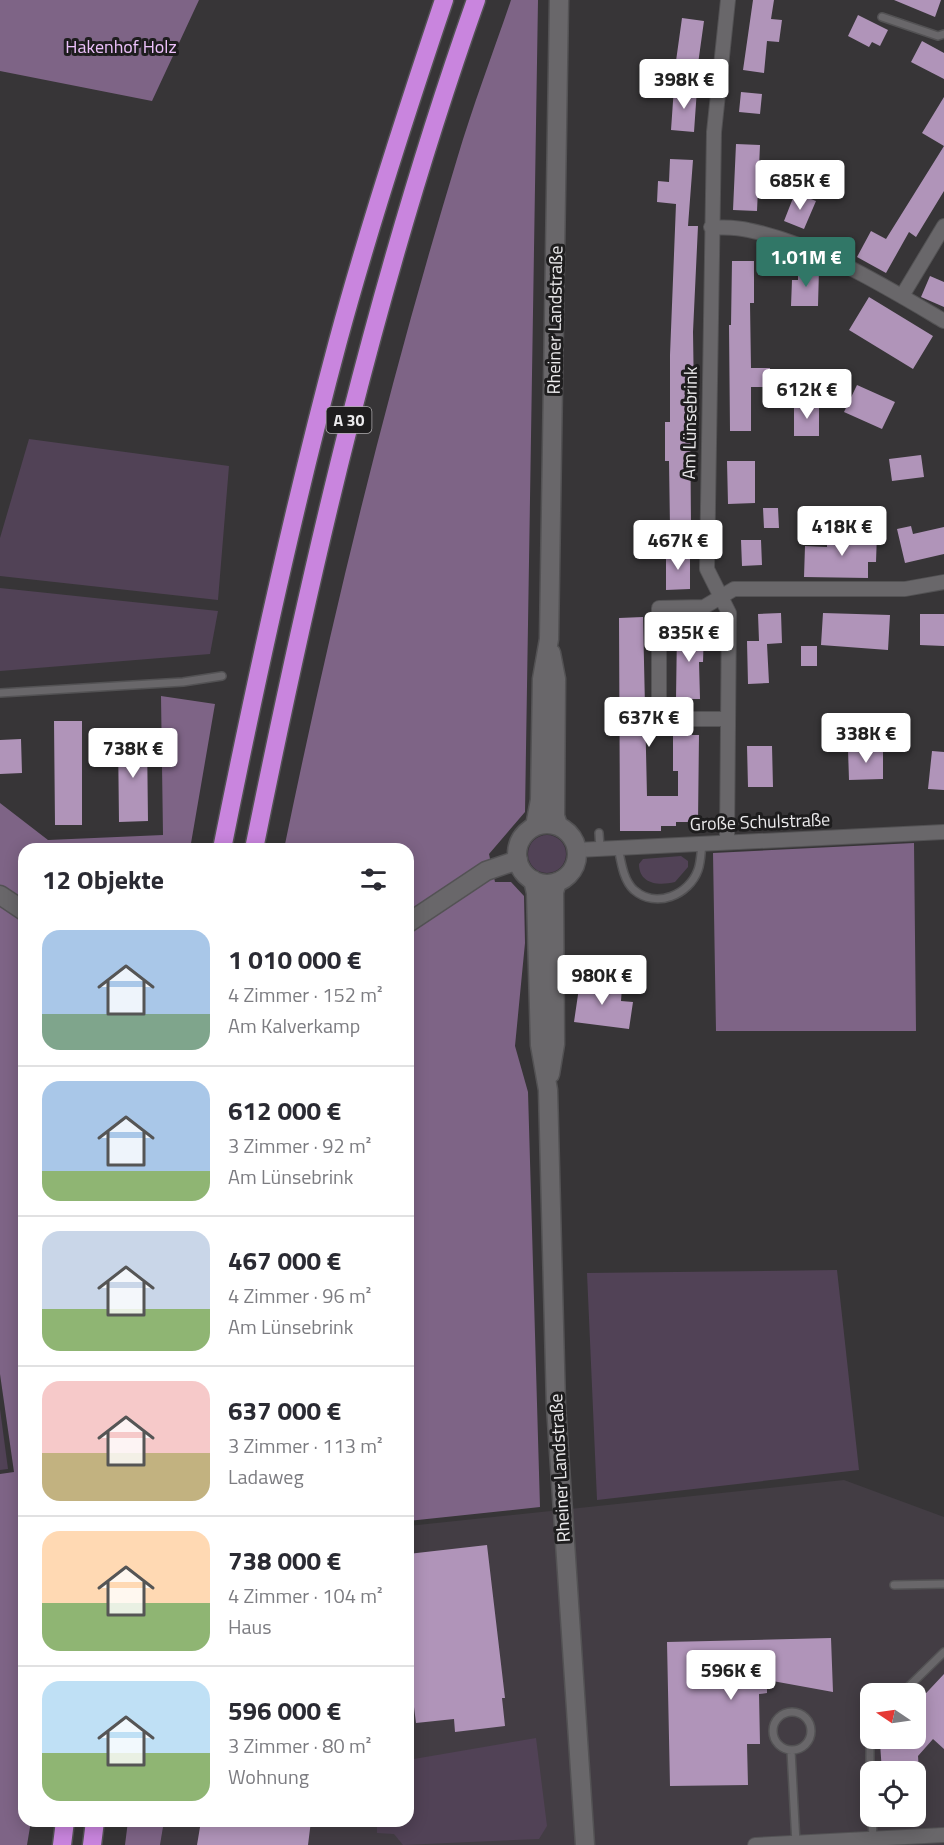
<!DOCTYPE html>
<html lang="de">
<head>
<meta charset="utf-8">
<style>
  body { margin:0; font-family:"Titillium Web",sans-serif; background:#f2f2f3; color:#2b2b33; height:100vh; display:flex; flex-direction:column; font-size:22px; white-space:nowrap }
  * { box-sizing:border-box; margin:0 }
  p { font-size:20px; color:#7c7c81 }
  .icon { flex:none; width:33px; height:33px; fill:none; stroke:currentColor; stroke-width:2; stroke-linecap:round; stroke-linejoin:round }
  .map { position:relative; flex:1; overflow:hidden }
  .panel { position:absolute; left:18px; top:843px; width:396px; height:984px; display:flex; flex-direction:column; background:#fff; border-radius:18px; box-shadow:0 3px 15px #0003 }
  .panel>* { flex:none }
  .needle { width:39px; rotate:283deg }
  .controls { position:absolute; left:860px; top:1683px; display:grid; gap:12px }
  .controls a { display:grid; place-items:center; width:66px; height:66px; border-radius:12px; background:#fff; box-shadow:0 3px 15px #0003; font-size:30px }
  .price { position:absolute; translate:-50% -51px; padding:0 14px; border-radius:6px; background:#fff; color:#222; font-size:20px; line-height:39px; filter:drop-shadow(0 2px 3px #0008) }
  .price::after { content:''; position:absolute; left:50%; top:36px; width:18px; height:14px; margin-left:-9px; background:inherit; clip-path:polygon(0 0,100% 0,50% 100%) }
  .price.selected { background:#317767; color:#fff }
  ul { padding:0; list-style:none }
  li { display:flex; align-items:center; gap:18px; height:150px; padding:0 24px }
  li+li { border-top:2px solid #e1e1e2 }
  li span { display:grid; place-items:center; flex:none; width:168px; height:120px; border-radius:18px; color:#555 }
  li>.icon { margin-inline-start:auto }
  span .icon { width:72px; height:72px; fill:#fffc; stroke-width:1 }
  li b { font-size:26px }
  h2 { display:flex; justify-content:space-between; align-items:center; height:72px; padding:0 24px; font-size:26px }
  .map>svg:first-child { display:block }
</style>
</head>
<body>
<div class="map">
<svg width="944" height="1845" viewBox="0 0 944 1845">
  <rect width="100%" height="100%" fill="#373537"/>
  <path fill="#433d44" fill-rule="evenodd" d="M844,1480l100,37v328h-784l4,-24h244v-295zM870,1694h45v44h-45zM870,1772h45v44h-45z"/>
  <path fill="#514256" d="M29,439l200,27 -11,134 -218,-24v-38z
    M0,588l218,23 -8,43 -210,17z
    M528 854a19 19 0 1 1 38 0a19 19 0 1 1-38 0Z
    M681,856l7,5v6l-13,15c-17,4 -36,2 -36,-18l4,-5z
    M837,1270l22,200 -262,30 -10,-227z
    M0,1409l8,60 -8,1z
    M536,1738l11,88 -8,13 -136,6 -9,-11 -17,-1v-12h31v-61z"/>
  <path fill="#7e6486" d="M0,0h199l-47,101 -152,-30z
    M511,0h27l-13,812 -36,42 6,28h16l13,14 1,47 -10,103 13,46 12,415 -132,14v-672h-124c48,-233 104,-463 173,-690 16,-54 36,-106 54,-159z
    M161,696l54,8 -25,145h-166v972h7l-4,24h-27v-371l14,-2 -14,-98v-571l48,37 115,-5z
    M914,843l2,188h-200l-3,-178z
    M128,1821h36l-4,24h-35z"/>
  <path fill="#b094b9" d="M753,0h21l-3,19 11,1 -3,22 -12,-1 -3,32 -21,-3z
    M894,0h47l-6,17z
    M858,15l30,15 -8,16 -8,-4 -3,5 -21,-11z
    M682,18l22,3 -6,43 -22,-3z
    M922,41l22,12v26l-33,-17z
    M674,87l23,2 -3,43 -23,-2z
    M741,92l21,2 -2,20 -21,-2z
    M944,97v49l-22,-13z
    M736,144l24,1 -3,66 -24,-1z
    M944,146v45l-28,46 -7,-5 -23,41 -29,-16 14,-26 15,8z
    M670,159l23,1 -5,66h10l-5,106 1,66h-4l1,129h-21l-1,-66h-4v-39h5v-67l6,-151 -19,-2 1,-21 11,1z
    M795,193l21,8 -12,28 -20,-8z
    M732,261h22v42h-4l1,65h19v19h-19v44h-21l-1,-106h2z
    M798,269h21l-1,37h-27l1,-26h6z
    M930,276l14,6v25l-23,-10z
    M869,297l64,39 -20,33 -64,-39z
    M857,385l38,17 -13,27 -38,-17z
    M819,404v32h-25v-31z
    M921,455l3,22 -32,4 -3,-22z
    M727,461h28v42l-27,1z
    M763,508h15l1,20h-15z
    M911,526l2,8 31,-7v27l-39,9 -8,-34z
    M837,532l40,1 -1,29h-8v16l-64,-1 1,-31 22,1v-8h10z
    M741,540h20l1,25 -20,1z
    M666,552h24v37l-24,1z
    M781,613l1,30 -15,1 2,39 -21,1 -1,-43h12l-1,-27z
    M823,613l67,2 -2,35 -67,-5z
    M920,614h24v32l-24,-1z
    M643,617l4,179h31v-25h-5v-36h26l-1,87h-22v4h-15v5h-41l-1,-213z
    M677,630h27l-1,32h-4l1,37h-24z
    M801,646h16v20h-16z
    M54,721h28v104h-27z
    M118,736h29l1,85 -29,1z
    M21,739l1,34 -22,1v-34z
    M747,746h25l1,41h-25z
    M883,748v31l-34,1 -1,-31z
    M932,751l12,1v38l-16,-1z
    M580,981l42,6 -1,14 12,1 -4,27 -55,-7z
    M487,1545l18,153h-3l3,28 -50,6 -1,-13 -38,4 -8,-64v-105z
    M831,1638l2,54 -66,-12v13l-8,1 1,50h-13l1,41 -78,1 -3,-144z
    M944,1674v75l-11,-10 -15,17 1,16h-37l-2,-29 5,-5h30v-33z
    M201,1821h110l-3,24h-111z"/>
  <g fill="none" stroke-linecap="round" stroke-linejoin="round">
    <g stroke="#535254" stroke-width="10">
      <path id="lane" d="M882,17l56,19 6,-2
        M0,693l183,-11 39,-6
        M599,833l1,15
        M618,847c3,14 5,33 16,43 22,19 55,5 64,-20 3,-8 3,-19 4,-27
        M894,1585l50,-1
        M901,1694l43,-42
        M773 1731a19 19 0 1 1 38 0a19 19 0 1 1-38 0Z
        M870,1724v48
        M791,1751l5,92
        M872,1816l1,23"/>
    </g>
    <g stroke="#535254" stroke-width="16">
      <path id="street" d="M711,227c12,1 25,0 37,3 70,15 135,55 196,91
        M902,296l42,-70
        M728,719h-69v-111l45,-1 30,-18h171l39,-7
        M727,841l2,-228 -22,-44 7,-437 14,-132
        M577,850l367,-18
        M755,1845l189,-10"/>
    </g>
    <g stroke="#535254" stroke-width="21">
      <path id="secondary" d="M551,653l5,26 -1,137 3,9
        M517 854a30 30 0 1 1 60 0a30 30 0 1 1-60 0Z
        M535,826l5,-26 2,-121 7,-40 10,-639
        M533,880l3,13 4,152 8,45 8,316 29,439
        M0,895l24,16
        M408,923l78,-52 32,-11
        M550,1074l5,-30 -1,-152 3,-10"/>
    </g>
    <g stroke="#535254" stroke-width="21">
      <path id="highway" d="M222,849c34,-170 71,-340 116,-508 31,-115 68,-228 106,-341
        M254,849c58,-287 124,-572 222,-849
        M62,1845l3,-24
        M92,1845l3,-24"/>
    </g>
    <use href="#lane" stroke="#69676a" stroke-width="7"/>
    <use href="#street" stroke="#69676a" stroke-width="14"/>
    <use href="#secondary" stroke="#69676a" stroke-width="18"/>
    <use href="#highway" stroke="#c985de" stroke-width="18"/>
  </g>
  <g text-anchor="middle" stroke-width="6" stroke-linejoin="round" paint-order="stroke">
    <rect fill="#1e1d1e" stroke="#aeacae" stroke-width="1.5" x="326.5" y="407" width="45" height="26" rx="4.5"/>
    <g font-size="16" font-weight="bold" fill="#ebeaec">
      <text x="349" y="426">A 30</text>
    </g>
    <g font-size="18" fill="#edc1fb" stroke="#1e1d1e">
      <text x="121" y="53">Hakenhof Holz</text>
    </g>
    <g font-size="18" fill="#ebeaec" stroke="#1e1d1e">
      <text transform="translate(555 320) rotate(-89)" y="6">Rheiner Landstraße</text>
      <text transform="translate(690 423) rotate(-89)" y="6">Am Lünsebrink</text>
      <text transform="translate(760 822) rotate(-2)" y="6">Große Schulstraße</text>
      <text transform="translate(560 1468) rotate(-93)" y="6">Rheiner Landstraße</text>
    </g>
  </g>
</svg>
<div class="controls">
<a><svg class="needle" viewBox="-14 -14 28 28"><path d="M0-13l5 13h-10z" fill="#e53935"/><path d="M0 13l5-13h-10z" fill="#7c7c81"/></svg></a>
<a><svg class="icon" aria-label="locate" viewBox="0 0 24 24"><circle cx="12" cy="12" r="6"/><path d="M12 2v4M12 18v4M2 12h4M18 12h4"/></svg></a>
</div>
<b class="price" style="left:684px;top:110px">398K €</b>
<b class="price" style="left:800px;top:211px">685K €</b>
<b class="price selected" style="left:806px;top:288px">1.01M €</b>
<b class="price" style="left:807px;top:420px">612K €</b>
<b class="price" style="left:842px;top:557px">418K €</b>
<b class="price" style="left:678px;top:571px">467K €</b>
<b class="price" style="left:689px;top:663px">835K €</b>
<b class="price" style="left:649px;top:748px">637K €</b>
<b class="price" style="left:866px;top:764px">338K €</b>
<b class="price" style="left:133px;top:779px">738K €</b>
<b class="price" style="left:602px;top:1006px">980K €</b>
<b class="price" style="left:731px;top:1701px">596K €</b>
<section class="panel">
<h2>12 Objekte<svg class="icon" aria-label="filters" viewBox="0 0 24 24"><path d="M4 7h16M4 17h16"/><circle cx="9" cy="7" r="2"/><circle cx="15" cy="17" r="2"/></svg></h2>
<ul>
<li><span style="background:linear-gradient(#a9c7e8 70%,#7fa58c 0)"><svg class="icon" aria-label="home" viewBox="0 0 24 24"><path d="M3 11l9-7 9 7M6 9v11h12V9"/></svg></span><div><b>1 010 000 €</b><p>4 Zimmer · 152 m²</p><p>Am Kalverkamp</p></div></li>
<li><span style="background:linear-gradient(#a9c7e8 75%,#8fb573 0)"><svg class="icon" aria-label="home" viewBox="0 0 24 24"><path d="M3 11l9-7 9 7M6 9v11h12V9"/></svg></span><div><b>612 000 €</b><p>3 Zimmer · 92 m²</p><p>Am Lünsebrink</p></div></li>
<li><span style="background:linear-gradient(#c9d6e8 65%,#8fb573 0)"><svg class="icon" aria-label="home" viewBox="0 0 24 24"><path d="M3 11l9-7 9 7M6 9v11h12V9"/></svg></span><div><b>467 000 €</b><p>4 Zimmer · 96 m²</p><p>Am Lünsebrink</p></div></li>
<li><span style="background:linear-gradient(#f6c9c9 60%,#c2b280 0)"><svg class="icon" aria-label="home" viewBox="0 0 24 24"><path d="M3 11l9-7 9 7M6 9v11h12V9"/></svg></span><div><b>637 000 €</b><p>3 Zimmer · 113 m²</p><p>Ladaweg</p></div></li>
<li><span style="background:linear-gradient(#ffd9b3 60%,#8fb573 0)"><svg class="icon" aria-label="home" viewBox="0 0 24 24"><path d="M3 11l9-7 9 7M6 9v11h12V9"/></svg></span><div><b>738 000 €</b><p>4 Zimmer · 104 m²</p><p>Haus</p></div></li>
<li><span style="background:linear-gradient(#bfe0f5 60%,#8fb573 0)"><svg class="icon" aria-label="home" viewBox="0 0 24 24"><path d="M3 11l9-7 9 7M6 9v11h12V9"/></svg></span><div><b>596 000 €</b><p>3 Zimmer · 80 m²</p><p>Wohnung</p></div></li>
</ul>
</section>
</div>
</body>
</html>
